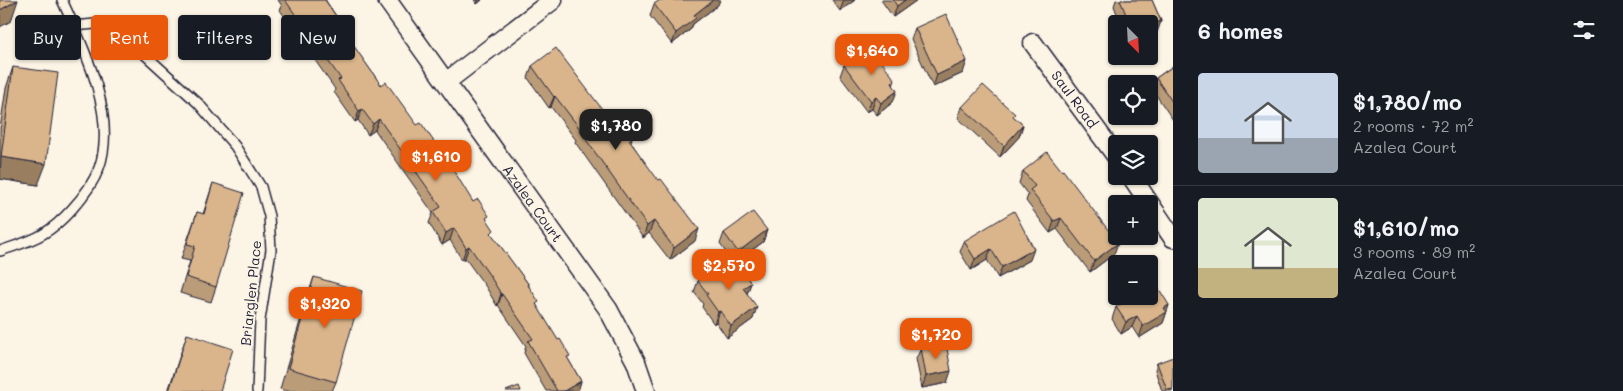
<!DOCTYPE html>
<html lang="en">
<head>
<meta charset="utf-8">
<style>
  body { margin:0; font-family:Mali,sans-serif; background:#20242c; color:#f1f3f6; height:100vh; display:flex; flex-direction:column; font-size:19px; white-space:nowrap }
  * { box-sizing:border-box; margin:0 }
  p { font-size:16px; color:#9ea1a6 }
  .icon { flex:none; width:28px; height:28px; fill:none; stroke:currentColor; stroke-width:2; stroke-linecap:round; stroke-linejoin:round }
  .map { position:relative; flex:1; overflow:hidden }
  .details { display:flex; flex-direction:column; background:#171b24; width:450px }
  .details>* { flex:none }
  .banner { position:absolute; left:15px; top:15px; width:475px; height:45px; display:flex; gap:10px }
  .needle { width:32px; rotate:156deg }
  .controls { position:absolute; left:1108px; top:15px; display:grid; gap:10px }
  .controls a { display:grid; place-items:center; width:50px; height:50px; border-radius:5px; background:#171b24; box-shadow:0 1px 4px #0004; font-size:25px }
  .price { position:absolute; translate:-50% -42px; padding:0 11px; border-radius:10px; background:#ea580c; color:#fff; font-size:16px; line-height:32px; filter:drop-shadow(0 1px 2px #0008) }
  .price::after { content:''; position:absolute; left:50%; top:30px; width:15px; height:11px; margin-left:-8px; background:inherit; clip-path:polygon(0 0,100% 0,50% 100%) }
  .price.current { background:#222; color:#fff }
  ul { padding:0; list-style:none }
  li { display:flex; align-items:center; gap:15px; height:125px; padding:0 25px }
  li+li { border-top:1px solid #363941 }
  li span { display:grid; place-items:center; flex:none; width:140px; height:100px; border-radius:5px; color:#555 }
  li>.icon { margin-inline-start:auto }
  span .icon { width:60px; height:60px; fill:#fffc; stroke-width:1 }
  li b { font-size:21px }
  h2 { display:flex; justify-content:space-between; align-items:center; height:60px; padding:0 25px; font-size:21px }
  .chip { padding:0 18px; border-radius:5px; background:#171b24; box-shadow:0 1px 4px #0004; font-size:18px; line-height:45px }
  .chip.current { background:#ea580c; color:#fff }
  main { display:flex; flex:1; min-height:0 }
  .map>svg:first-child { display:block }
</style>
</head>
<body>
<main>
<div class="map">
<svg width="1173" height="391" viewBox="0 0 1173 391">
  <rect width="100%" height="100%" fill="#fcf5e5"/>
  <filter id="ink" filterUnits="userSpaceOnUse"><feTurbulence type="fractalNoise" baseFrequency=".02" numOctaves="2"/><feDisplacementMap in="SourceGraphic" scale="10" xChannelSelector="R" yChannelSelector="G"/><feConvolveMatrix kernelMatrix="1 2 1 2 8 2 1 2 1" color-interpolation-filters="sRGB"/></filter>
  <g filter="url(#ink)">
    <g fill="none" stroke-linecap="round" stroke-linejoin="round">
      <g stroke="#22223b" stroke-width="12">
        <path id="lane" d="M74,26l21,-2 24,7 79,72 37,43 26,41 8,29 2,34 -11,70 -3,71
          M0,251c14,-5 30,-9 43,-17 10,-6 21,-16 29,-25 11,-12 21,-25 27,-41 19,-52 -16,-122 -37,-168"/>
      </g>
      <g stroke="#22223b" stroke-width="21">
        <g id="street">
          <path id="s1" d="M387,0l221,309 28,53 10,29"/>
          <path id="s2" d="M1033,43l83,113"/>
          <path d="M446,82l107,-82"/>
          <path d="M1131,176l42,62"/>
        </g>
      </g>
      <use href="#lane" stroke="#fcf5e5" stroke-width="9"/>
      <use href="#street" stroke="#fcf5e5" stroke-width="18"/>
    </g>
    <path fill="#bb9c78" stroke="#22223b" d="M278,0h48v1l25,37 -1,3 31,44 106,135 5,15 37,50v2l8,19 44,75 -3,10h-32l-22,-38 2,-7 -28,-41 -1,1 -11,-19 -21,-29 -3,2 -12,-20 -8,5 -13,-22 4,-10 -58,-83 -7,5 -10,-15 -3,2 -21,-30 1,-3 -55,-79 2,-4z
      M474,0h8l-5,4z
      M832,0h23l-15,11z
      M881,0h36l-24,17z
      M1116,0h36l9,21 -4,11 -8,4v-12h-28l-7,-18z
      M654,4l64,1 -25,19 -2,5 -19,15 -22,-28z
      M915,28l48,45 -30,14 -22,-48z
      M844,65l51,15 -2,6v16l-16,13 -5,-6 -5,3 -27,-36z
      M532,66l73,47 27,25 -1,4 64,99 -25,19 -21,-27 -6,5 -68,-96 1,-2 -25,-33 -2,1 -21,-30z
      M1173,66v54l-21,-31 4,-11z
      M13,67l25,118 -38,-6v-51l6,-40z
      M962,107l52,10 9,8 -4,12 -19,20 -42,-39z
      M1023,171l91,83 -24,18 -33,-43 -7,4 -24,-32 2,-6 -9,-12z
      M213,183l3,104 -5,15 -31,-9 10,-32 -9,-2 16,-47 6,2z
      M767,230l-4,12 -27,20 15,21 -4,11 6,25 -26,19 -11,-16 -2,2 -12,-17 1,-3 -9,-12 4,-11 32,-23 -10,-14 4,-11z
      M964,241l66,19 -32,18 -11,-18 -16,10 -11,-18z
      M314,277l22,105 -4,9h-46l-6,-2 27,-91z
      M1116,283v13h33l20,9 -6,18 -24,15 -7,-11 -11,7 -9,-15 4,-12 3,-2 -7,-11z
      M187,334l33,57h-52z
      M921,348l26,35 -25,5 -6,-29z
      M1157,363l16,28h-11l-7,-21z"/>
    <path fill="#997f61" stroke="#22223b" d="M18,0l-7,21 -11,6v-17z
      M478,0h4l-5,4z
      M713,0h7l-2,5 -25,19 -2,5 -19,15 4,-11 18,-18z
      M844,0h11l-15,11z
      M905,0h12l-24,17 4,-11z
      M1161,21l-4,11 -8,4v-10z
      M967,61l-4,12 -30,14 4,-12z
      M897,91l-4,11 -16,13 4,-12z
      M555,96l-4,11 -2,1 5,-11z
      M876,97l-4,12 -5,3 4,-11z
      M362,109l-4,11 -3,2 4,-11z
      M379,119l-4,11 -7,5 5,-11z
      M1023,125l-4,12 -19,20 4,-11z
      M1,157l45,7 -8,21 -38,-6z
      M1061,218l-4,11 -7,4 4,-12z
      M654,221l-5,12 -6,5 4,-12z
      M454,228l-4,12 -8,5 4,-12z
      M699,229l-4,12 -25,19 4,-12z
      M767,230l-4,12 -29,21 4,-11z
      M1118,243l-4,11 -24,18 4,-11z
      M469,246l-4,12 -3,2 4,-12z
      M991,249l-4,11 -16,10 4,-11z
      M1034,249l-4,11 -32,18 4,-11z
      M751,283l-4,11 -4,-6z
      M501,294h1l-4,11 -1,1z
      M1169,305l-6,18 -24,15 4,-12 21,-18z
      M757,307l-4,12 -26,19 4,-12z
      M720,311l-4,11 -2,2 4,-12z
      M1137,316l-5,11 -11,7 5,-12z
      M951,371l-4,12 -25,5 4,-12z
      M581,381l-3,10h-14z"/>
    <path fill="#dab58b" stroke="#22223b" d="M0,0h18l-18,10z
      M285,0h40l26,38 -2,1 32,46 5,-3 31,43 4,-2 30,43 22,36 5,-3 11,17 -3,2 8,12 -3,3 38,52h-1l11,17 -3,2 22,36 2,-1 10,17 -3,1 14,24 -17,10h-7l-29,-50 5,-2 -31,-45h-1l-11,-18 -21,-30 -3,2 -12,-20 -8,5 -13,-21 8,-5 -62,-88 -6,5 -11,-15 -3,2 -21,-31 3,-1z
      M660,0h53l-19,15 2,3 -20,15 -22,-29z
      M893,0h12l-8,6z
      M1120,0h32l9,21 -12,5v-2h-19z
      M946,14l21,47 -30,14 -22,-47z
      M556,48l49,65 2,-2 10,13 4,-2 11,16 -3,2 29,40 3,-1 38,50 -25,19 -20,-27 -7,5 -67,-95 1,-1 -26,-34 -1,1 -22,-31z
      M872,48l23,32 -3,3 5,8 -16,12 -5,-6 -5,4 -27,-36 15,-11z
      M1173,66v37l-17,-25z
      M13,67l45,6 -12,91 -45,-7z
      M983,85l32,29 -2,2 10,9 -19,21 -42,-39z
      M1047,152l15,19 1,-1 55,73 -24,18 -33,-43 -7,3 -24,-31 5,-4 -12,-15z
      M213,183l31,10 -28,94 -30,-10 9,-31 -8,-2 10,-32 7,2z
      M1014,211l20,38 -32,18 -11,-18 -16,10 -11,-18z
      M753,212l14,18 -29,22 -14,-19z
      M732,257l19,26 -8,5 14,19 -26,19 -11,-15 -2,1 -12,-17 2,-1 -10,-13z
      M1149,273l20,32 -5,3 3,4 -24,14 -6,-10 -11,6 -10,-15 11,-7 -2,-4h24z
      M314,277l48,14 -26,91 -48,-14z
      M187,334l46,15 -13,42h-51z
      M946,343l5,28 -25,5 -5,-28z
      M1173,357v32l-6,1 -10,-27z
      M519,386l2,5h-15z"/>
  </g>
  <g text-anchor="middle" stroke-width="4" stroke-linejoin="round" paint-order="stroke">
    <g font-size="14" fill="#22223b" stroke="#fcf5e5">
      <text dy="5" stroke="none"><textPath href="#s2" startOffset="70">Saul Road</textPath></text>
      <text dy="5" stroke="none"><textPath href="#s1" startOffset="250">Azalea Court</textPath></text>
      <text transform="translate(251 293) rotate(-84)" y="5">Briarglen Place</text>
    </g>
  </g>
</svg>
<div class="controls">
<a><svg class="needle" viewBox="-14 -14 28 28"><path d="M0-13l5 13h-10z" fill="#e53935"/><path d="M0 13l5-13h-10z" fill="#9ea1a6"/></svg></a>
<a><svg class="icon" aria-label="locate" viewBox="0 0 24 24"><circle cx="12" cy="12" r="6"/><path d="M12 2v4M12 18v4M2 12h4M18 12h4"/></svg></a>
<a><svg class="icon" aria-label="layers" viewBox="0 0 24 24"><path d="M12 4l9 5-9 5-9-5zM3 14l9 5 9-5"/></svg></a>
<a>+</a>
<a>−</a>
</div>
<b class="price" style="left:872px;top:76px">$1,640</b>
<b class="price current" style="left:616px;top:151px">$1,780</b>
<b class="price" style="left:436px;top:182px">$1,610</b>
<b class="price" style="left:729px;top:291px">$2,570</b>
<b class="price" style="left:325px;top:329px">$1,320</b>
<b class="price" style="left:936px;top:360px">$1,720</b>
<div class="banner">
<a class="chip">Buy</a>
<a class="chip current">Rent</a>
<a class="chip">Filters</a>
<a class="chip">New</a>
</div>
</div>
<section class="details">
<h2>6 homes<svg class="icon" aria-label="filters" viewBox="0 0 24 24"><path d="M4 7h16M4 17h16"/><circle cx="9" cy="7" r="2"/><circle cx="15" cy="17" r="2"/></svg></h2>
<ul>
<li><span style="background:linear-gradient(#c9d6e8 65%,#9aa5b1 0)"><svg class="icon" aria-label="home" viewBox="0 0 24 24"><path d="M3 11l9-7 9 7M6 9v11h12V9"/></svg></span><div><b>$1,780/mo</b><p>2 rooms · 72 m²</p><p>Azalea Court</p></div></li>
<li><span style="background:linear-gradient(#dfe7d0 70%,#c2b280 0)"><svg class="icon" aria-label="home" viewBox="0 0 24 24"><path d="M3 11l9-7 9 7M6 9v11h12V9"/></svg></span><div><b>$1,610/mo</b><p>3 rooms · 89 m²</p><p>Azalea Court</p></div></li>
</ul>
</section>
</main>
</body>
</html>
